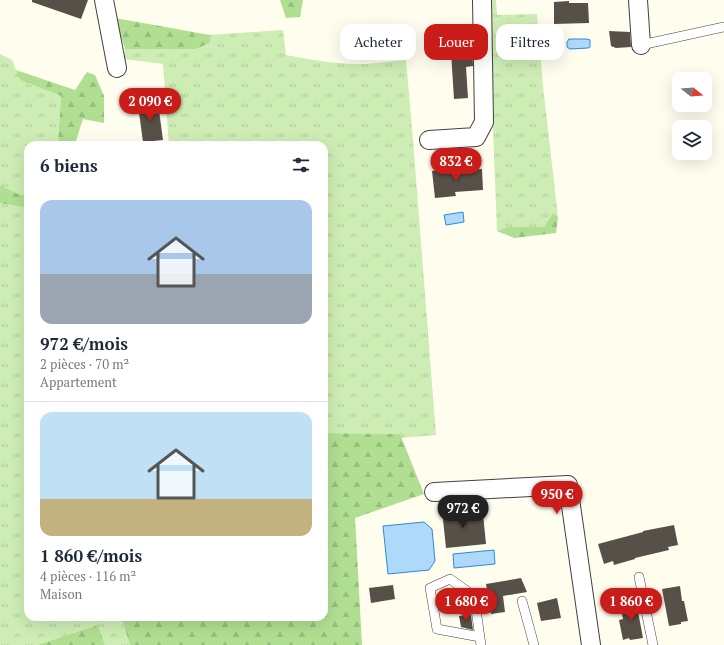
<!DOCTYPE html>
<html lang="fr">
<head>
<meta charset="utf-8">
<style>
  body { margin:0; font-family:"PT Serif",serif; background:#f6f6f7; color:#1f2937; height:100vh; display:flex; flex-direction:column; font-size:15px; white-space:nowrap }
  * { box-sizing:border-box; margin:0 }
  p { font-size:13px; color:#747a83 }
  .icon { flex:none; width:22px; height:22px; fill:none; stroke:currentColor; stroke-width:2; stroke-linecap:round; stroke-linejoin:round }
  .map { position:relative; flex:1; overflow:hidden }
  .side { position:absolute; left:24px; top:141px; width:304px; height:480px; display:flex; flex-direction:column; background:#fff; border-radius:12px; box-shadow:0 4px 16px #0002 }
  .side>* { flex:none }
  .hud { position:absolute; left:340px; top:24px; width:324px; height:36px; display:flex; gap:8px }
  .needle { width:26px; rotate:107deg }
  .fabs { position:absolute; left:672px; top:72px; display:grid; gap:8px }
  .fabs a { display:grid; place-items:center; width:40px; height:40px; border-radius:8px; background:#fff; box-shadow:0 4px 16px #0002; font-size:20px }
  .price { position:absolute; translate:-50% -34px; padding:0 9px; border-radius:14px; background:#ca1d19; color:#fff; font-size:13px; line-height:26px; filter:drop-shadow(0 1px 2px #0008) }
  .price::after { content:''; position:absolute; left:50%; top:24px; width:12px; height:9px; margin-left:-6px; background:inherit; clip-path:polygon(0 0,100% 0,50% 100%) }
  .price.on { background:#222; color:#fff }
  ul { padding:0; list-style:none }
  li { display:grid; align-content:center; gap:8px; height:212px; padding:0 16px }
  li+li { border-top:1px solid #e0e1e3 }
  li span { display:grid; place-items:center; height:124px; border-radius:12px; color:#555 }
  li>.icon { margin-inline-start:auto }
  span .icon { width:72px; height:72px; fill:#fffc; stroke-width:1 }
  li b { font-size:17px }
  h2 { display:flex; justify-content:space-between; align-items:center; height:48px; padding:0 16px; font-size:17px }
  .pill { padding:0 14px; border-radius:12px; background:#fff; box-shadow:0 4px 16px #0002; font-size:14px; line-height:36px }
  .pill.on { background:#ca1d19; color:#fff }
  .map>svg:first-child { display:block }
</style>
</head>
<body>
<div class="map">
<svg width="724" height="645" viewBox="0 0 724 645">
  <defs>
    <pattern id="grass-tufts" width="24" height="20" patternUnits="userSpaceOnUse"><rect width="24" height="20" fill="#ceedb4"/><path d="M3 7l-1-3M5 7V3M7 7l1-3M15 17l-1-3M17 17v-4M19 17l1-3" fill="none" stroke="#b0ca9a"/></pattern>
    <pattern id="forest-firs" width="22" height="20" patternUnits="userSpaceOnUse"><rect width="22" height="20" fill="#b0df92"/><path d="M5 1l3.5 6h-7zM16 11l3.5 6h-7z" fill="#96be7d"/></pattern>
  </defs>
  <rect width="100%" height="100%" fill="#fffdee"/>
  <path fill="url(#grass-tufts)" d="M488,0h8l1,15 40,-1 6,72 15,131 -5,-3 -9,13h-34l-13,4z
    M283,30l3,25c27,5 53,10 80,9 13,-1 26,-3 40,-4l7,80 23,295 -35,3 -1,-4 -76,-1v-288h-155l-6,-81 -39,-5 1,-10h71l14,-6v-8z
    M0,54l12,6 8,20 41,16 -3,47 17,1v1h-47v51l-10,-2 -18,-9z
    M0,203l28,5v409h94l-1,1 9,27h-25l-7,-20 -61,20h-37z"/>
  <path fill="url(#forest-firs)" d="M280,0h23l-3,17 -14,1z
    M115,18l95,17v8l-14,6h-71z
    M16,70l59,20 12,-18 8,3 9,21v27l-21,-4 -8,25 -17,-1 3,-47 -41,-16z
    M0,185l18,9 10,2v12l-28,-5z
    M553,213l5,4 -2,16 -42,5 -17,-7 12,-4h35z
    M324,433l76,1 24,60 -69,24 7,127h-232l-9,-28h203z
    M98,625l7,20h-68z"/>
  <path fill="#aed9fb" stroke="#2e8ad9" d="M569,39h18l3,1v7l-2,1 -18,1 -3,-2v-5z
    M463,212l1,10 -18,3 -2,-10z
    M424,522l8,7 3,32 -6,9 -41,4 -5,-48z
    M494,550l1,14 -41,4 -1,-14z"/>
  <path fill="#575049" d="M32,0h56l-7,19 -49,-17z
    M569,1v2h19l1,20 -35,1v-22z
    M609,31l21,1 1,15 -15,1 -5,-2z
    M464,42h8l1,24 -7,1 2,31 -14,1 -3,-47h14z
    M158,103l5,37 -20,2 -5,-37z
    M454,169v2l28,-2 1,21 -28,2 1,4 -21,2 -3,-27z
    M463,508l1,8 19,-2 3,30 -40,4 -4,-38z
    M674,525l4,20 -10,2 1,3 -34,8v1l-21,6 -1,-4 -9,3 -6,-20 45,-12v-1z
    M521,578l6,14 -24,4 2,16 -14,2 -5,-30z
    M393,585l2,14 -24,4 -2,-15z
    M680,586l2,15h2l4,20 -7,1v2l-12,2 -7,-37z
    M557,598l4,20 -20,3 -4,-18z
    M636,601l7,37 -13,2 -1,-2 -6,2 -4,-20 4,-1 -3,-15z
    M471,615l2,15 -12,-3 -2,-11z"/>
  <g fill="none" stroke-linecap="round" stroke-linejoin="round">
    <g stroke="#414141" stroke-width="10">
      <path id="service" d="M641,45l83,-18
        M639,577l14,68
        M522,601l12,44
        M480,637l-43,-8 -7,-41 20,-9 24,17 7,49"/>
    </g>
    <g stroke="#414141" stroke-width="20">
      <path id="minor" d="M104,0l13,68
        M638,0l3,45
        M429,140l47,-3 8,-15 -2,-122
        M434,492l134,-7 23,160"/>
    </g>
    <use href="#service" stroke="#fff" stroke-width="9"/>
    <use href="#minor" stroke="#fff" stroke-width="18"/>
  </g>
</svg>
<div class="fabs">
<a><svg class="needle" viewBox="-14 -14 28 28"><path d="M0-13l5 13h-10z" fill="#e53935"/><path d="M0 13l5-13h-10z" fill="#747a83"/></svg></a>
<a><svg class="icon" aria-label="layers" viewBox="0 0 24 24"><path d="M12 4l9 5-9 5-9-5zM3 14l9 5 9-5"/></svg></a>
</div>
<b class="price" style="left:150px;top:122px">2 090 €</b>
<b class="price" style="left:456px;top:182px">832 €</b>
<b class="price" style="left:557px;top:515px">950 €</b>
<b class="price on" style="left:463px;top:529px">972 €</b>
<b class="price" style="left:466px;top:622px">1 680 €</b>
<b class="price" style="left:631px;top:622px">1 860 €</b>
<div class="hud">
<a class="pill">Acheter</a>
<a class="pill on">Louer</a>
<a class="pill">Filtres</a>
</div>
<section class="side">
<h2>6 biens<svg class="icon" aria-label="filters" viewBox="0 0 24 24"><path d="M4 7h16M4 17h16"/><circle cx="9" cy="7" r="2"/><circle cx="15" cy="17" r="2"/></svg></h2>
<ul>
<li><span style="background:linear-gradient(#a9c7e8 60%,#9aa5b1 0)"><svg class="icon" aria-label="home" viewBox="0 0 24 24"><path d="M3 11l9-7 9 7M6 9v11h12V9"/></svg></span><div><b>972 €/mois</b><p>2 pièces · 70 m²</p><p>Appartement</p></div></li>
<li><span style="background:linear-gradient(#bfe0f5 70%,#c2b280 0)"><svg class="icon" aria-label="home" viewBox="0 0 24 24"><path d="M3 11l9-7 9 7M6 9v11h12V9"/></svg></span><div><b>1 860 €/mois</b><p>4 pièces · 116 m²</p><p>Maison</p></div></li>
</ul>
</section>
</div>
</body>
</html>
